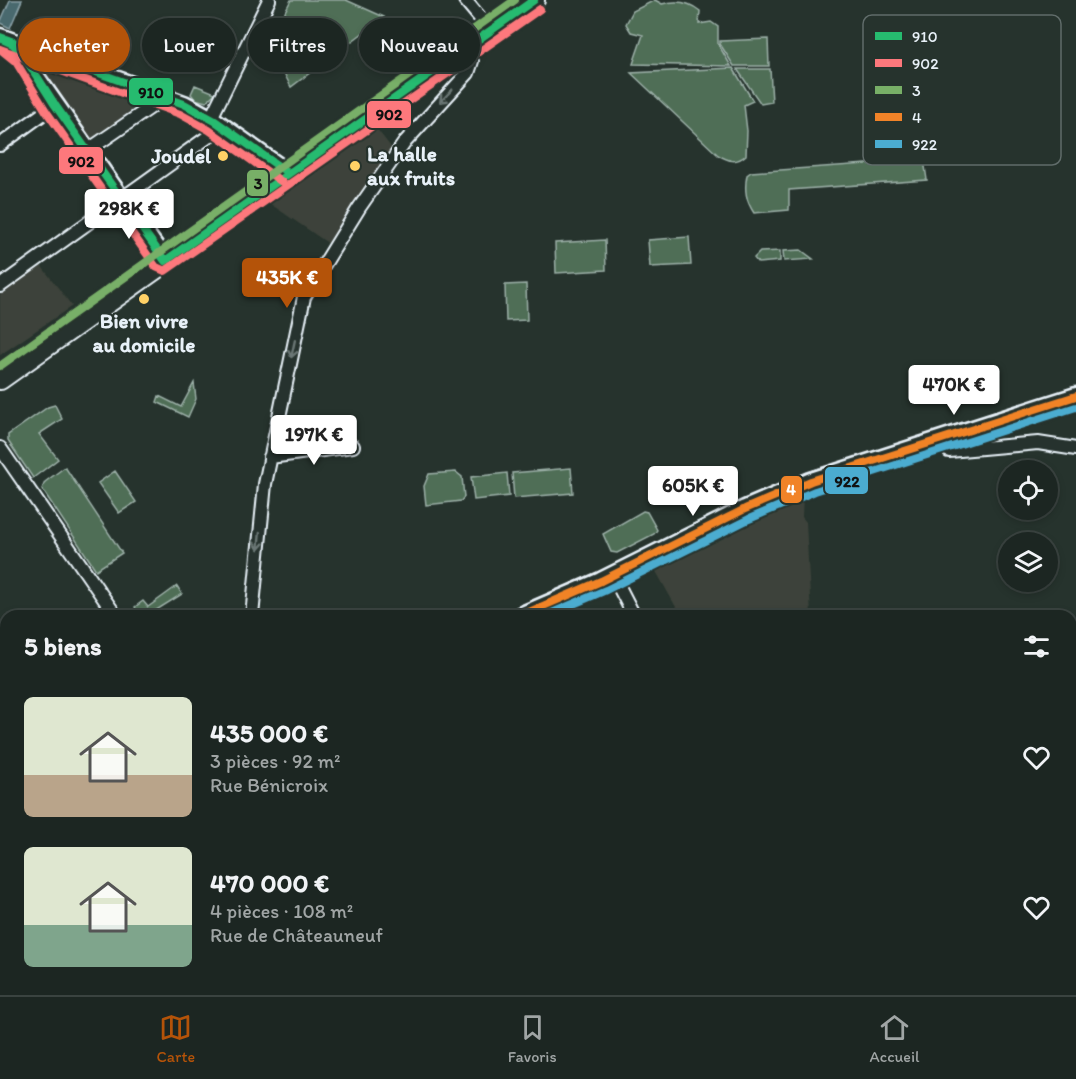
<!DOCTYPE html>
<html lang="fr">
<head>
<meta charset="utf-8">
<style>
  body { margin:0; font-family:Itim,sans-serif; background:#252e2a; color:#f1f3f6; height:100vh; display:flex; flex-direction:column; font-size:22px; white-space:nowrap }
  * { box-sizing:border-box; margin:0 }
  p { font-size:20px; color:#a0a5a5 }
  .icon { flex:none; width:33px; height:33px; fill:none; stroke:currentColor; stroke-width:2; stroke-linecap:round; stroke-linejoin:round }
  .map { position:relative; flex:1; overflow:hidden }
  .side { position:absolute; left:0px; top:610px; width:1077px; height:386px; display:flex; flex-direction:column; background:#1c2622; border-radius:18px 18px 0 0; box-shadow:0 3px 9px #0003,0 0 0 2px #3a4340 }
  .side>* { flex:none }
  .guide { position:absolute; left:18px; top:18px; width:600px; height:54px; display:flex; gap:12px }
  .fabs { position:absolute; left:998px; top:460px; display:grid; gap:12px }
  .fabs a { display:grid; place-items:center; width:60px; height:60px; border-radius:50%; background:#1c2622; box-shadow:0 3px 9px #0003,0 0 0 2px #3a4340; font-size:30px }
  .price { position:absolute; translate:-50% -51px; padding:0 14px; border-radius:6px; background:#fff; color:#222; font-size:20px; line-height:39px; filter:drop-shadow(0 2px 3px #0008) }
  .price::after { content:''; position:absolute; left:50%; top:36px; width:18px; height:14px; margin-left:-9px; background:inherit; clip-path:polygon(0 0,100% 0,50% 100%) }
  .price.on { background:#b45309; color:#fff }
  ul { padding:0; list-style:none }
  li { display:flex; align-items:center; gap:18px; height:150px; padding:0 24px }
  li span { display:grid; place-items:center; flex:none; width:168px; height:120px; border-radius:9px; color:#555 }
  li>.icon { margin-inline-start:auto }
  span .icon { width:72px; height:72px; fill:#fffc; stroke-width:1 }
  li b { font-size:26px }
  h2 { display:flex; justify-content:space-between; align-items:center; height:72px; padding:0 24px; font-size:26px }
  .tag { padding:0 21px; border-radius:27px; background:#1c2622; box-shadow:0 3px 9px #0003,0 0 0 2px #3a4340; font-size:21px; line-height:54px }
  .tag.on { background:#b45309; color:#fff }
  .tab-bar { display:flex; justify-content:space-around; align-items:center; height:84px; border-top:2px solid #3a4340; background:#1c2622; font-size:16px; color:#a0a5a5 }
  .tab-bar a { display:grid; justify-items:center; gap:3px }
  .tab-bar .on { color:#b45309 }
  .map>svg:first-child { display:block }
</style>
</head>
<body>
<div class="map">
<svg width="1076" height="995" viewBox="0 0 1076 995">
  <rect width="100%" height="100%" fill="#26332d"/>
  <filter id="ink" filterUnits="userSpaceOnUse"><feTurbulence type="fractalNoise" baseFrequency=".0167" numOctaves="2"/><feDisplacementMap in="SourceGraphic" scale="12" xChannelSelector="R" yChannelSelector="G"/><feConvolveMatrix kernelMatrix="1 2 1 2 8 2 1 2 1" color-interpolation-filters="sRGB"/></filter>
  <g filter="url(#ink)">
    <path fill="#3c433a" d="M40,64l73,26 30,12 -53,39 -53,-75z
      M376,128l18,23 -62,95 -63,-43z
      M40,264l32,42 -72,49v-63z
      M803,495l-1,22 4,5 5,94h-130l-28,-50 127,-65z"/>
    <path fill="#506e57" stroke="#9cb0a8" stroke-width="1.5" d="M291,0h55l38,17 -93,70 -6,-12 15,-31 -2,-7 -16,-8 -3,-6z
      M655,0l7,4c14,-4 26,-3 38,7l-1,13 12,-2 7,5v17l13,22 -98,-2 10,-29 -12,-3 -5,-8 7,-13z
      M768,39l1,27h-35l-14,-22v-3z
      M733,68l20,33 -9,4 3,26 -1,24c-10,9 -17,6 -28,0l-87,-82z
      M737,69h33l2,33 -11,2z
      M195,85l20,8 -9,9 -11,-3 -4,-5z
      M924,160l3,20 -138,10v20l-35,3c-8,-12 -10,-23 -7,-38l4,-3z
      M689,237l2,28 -41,2 -2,-27z
      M605,240l1,30 -50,3 -1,-30z
      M801,250l12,9 -29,2 -1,-10z
      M780,251v10l-22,2 -4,-5 6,-6z
      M526,284l1,36 -21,1 -1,-36z
      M194,383l2,16 -8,18 -31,-15 2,-6 22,11z
      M55,405l7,14 -23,15 19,25 -25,19 -25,-37v-6l40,-28z
      M65,467l57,86 -26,17 -54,-81 3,-7z
      M571,468l2,25 -59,5 -2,-25z
      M115,471l21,31 -17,11 -21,-30z
      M456,472l6,5 2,20 -3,4 -35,4 -2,-19 5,-12z
      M507,473l2,23 -35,4 -3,-23z
      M643,511l4,1 10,18 -3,4 -37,19 -6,-1 -8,-18z
      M177,586l5,8 -35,22h-7l-5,-9 8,-6 5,6z
      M6,946v44h233l2,5h-241v-47z
      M507,990h191l-2,5h-169z"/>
    <path fill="#48696e" stroke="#889fa5" stroke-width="1.5" d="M10,0h12l-12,28 -10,-5z"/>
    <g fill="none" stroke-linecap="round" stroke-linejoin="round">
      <g stroke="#e8f1f8" stroke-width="16">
        <path id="street" d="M465,0l26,31
          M211,118l58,-118
          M0,145l55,-40
          M87,151l64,-44 7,-11
          M0,286l223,-160
          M941,439l8,12 89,-8 38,6
          M0,448l116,168
          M270,457l83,-11
          M613,575l21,41
          M252,616l13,-132 39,-187 55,-89 46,-66 63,-69 4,-12 -6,-12
          M0,724l6,-7
          M1071,724l5,-2
          M0,747l6,3
          M1071,797l5,-1
          M0,893l6,-1
          M1071,902l5,-1
          M254,990l3,5
          M484,990l14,5
          M749,990v5"/>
      </g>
      <g stroke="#e8f1f8" stroke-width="21">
        <path id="secondary" d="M0,37l184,67 31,17 73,52
          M13,44l152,217
          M520,616l81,-35 144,-72 66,-28 265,-85
          M0,695l6,2"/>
      </g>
      <g stroke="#e8f1f8" stroke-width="24">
        <path id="primary" d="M0,379l534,-379"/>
      </g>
      <use href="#street" stroke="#26332d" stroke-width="12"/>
      <use href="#secondary" stroke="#26332d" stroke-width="16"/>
      <use href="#primary" stroke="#26332d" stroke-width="20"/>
      <g stroke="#26332d" stroke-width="12">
        <path id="bus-1" d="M0,37l184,67 31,17 73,52
          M2,39l11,5 11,12 31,49 110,156
          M165,261l369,-261"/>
      </g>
      <g stroke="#26332d" stroke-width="12">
        <path id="bus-2" d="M0,49l16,13 30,49 110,156 9,4 375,-262
          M0,49l180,65 29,16 73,52"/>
      </g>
      <g stroke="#26332d" stroke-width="12">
        <path id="bus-3" d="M0,366l515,-366"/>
      </g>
      <g stroke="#26332d" stroke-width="12">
        <path id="bus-4" d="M520,616l81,-35 144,-72 66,-28 265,-85"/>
      </g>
      <g stroke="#26332d" stroke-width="12">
        <path id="bus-5" d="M545,616l61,-26 143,-71 66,-28 261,-84"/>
      </g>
      <use href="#bus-1" stroke="#26bb6f" stroke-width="8"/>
      <use href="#bus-2" stroke="#fd787c" stroke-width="8"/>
      <use href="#bus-3" stroke="#78af67" stroke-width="8"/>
      <use href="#bus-4" stroke="#f18328" stroke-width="8"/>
      <use href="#bus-5" stroke="#4bacd0" stroke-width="8"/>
    </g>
    <defs><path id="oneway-shaft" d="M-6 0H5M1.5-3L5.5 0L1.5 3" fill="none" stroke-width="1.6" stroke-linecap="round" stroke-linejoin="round" transform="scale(1.5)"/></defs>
    <g stroke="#6a7674">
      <use href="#oneway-shaft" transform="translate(446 96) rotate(134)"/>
      <use href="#oneway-shaft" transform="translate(293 349) rotate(102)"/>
      <use href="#oneway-shaft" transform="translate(259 541) rotate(95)"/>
    </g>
  </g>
  <g fill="#ffd166" stroke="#26332d" stroke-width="2">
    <circle cx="223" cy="156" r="6"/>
    <circle cx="355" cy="166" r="6"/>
    <circle cx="144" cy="299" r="6"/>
  </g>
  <g text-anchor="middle" stroke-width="4.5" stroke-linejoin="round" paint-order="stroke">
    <g font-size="21" font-weight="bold" fill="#e8f1f8" stroke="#26332d" text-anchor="start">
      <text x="367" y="161">La halle<tspan x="367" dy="24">aux fruits</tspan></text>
      <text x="211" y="163" text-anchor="end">Joudel</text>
      <text x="144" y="328" text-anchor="middle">Bien vivre<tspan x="144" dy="24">au domicile</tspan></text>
    </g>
  </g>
  <rect x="863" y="15" width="198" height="150" rx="9" fill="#26332d" stroke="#606c6a" stroke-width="1.5"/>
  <rect x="875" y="32" width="27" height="8" fill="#26bb6f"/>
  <rect x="875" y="59" width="27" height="8" fill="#fd787c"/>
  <rect x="875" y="86" width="27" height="8" fill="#78af67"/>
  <rect x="875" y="113" width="27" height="8" fill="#f18328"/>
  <rect x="875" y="140" width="27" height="8" fill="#4bacd0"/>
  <g font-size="16" fill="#e8f1f8">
    <text x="912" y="42">910</text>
    <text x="912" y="69">902</text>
    <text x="912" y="96">3</text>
    <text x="912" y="123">4</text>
    <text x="912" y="150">922</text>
  </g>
  <g stroke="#26332d" stroke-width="2">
    <rect x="128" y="77" width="46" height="29" rx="6" fill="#26bb6f"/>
    <rect x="366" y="100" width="46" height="29" rx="6" fill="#fd787c"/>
    <rect x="58" y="146" width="46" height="29" rx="6" fill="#fd787c"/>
    <rect x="246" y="169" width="23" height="28" rx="6" fill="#78af67"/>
    <rect x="824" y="466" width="45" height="29" rx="6" fill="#4bacd0"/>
    <rect x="780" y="475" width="23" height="29" rx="6" fill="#f18328"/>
  </g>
  <g font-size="16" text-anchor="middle" font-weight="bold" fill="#fff">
    <text x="791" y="495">4</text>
  </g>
  <g font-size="16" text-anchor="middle" font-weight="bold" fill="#111">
    <text x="151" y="98">910</text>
    <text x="389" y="120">902</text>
    <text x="81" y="167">902</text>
    <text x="258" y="189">3</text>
    <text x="847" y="487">922</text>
  </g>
</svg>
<div class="fabs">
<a><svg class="icon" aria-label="locate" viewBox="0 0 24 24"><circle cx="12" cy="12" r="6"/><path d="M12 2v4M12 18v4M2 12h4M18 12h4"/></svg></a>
<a><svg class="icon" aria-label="layers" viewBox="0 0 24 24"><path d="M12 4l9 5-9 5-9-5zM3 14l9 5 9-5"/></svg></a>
</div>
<b class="price" style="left:129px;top:240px">298K €</b>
<b class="price on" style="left:287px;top:309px">435K €</b>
<b class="price" style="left:954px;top:416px">470K €</b>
<b class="price" style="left:314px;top:466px">197K €</b>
<b class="price" style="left:693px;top:517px">605K €</b>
<div class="guide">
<a class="tag on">Acheter</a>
<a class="tag">Louer</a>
<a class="tag">Filtres</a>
<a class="tag">Nouveau</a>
</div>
<section class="side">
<h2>5 biens<svg class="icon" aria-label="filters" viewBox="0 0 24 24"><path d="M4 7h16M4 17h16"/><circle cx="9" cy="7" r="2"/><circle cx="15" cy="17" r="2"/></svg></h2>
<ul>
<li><span style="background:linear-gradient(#dfe7d0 65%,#b9a48a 0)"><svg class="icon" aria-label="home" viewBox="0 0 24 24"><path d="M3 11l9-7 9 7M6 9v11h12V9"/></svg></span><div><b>435 000 €</b><p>3 pièces · 92 m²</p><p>Rue Bénicroix</p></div><svg class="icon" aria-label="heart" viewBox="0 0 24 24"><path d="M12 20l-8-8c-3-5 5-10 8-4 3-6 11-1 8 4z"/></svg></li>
<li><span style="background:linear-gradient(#dfe7d0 65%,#7fa58c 0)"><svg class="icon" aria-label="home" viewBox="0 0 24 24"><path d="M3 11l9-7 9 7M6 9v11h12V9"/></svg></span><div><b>470 000 €</b><p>4 pièces · 108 m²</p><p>Rue de Châteauneuf</p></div><svg class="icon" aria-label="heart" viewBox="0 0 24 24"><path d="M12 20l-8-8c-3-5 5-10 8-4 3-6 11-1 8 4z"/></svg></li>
</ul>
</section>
</div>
<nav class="tab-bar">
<a class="on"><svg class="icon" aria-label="map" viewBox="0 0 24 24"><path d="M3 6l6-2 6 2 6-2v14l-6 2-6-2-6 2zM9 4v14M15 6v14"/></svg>Carte</a>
<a><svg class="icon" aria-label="saved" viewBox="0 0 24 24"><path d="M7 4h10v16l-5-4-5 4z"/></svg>Favoris</a>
<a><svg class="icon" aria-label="home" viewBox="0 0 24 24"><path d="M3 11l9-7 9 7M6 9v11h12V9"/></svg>Accueil</a>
</nav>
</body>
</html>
